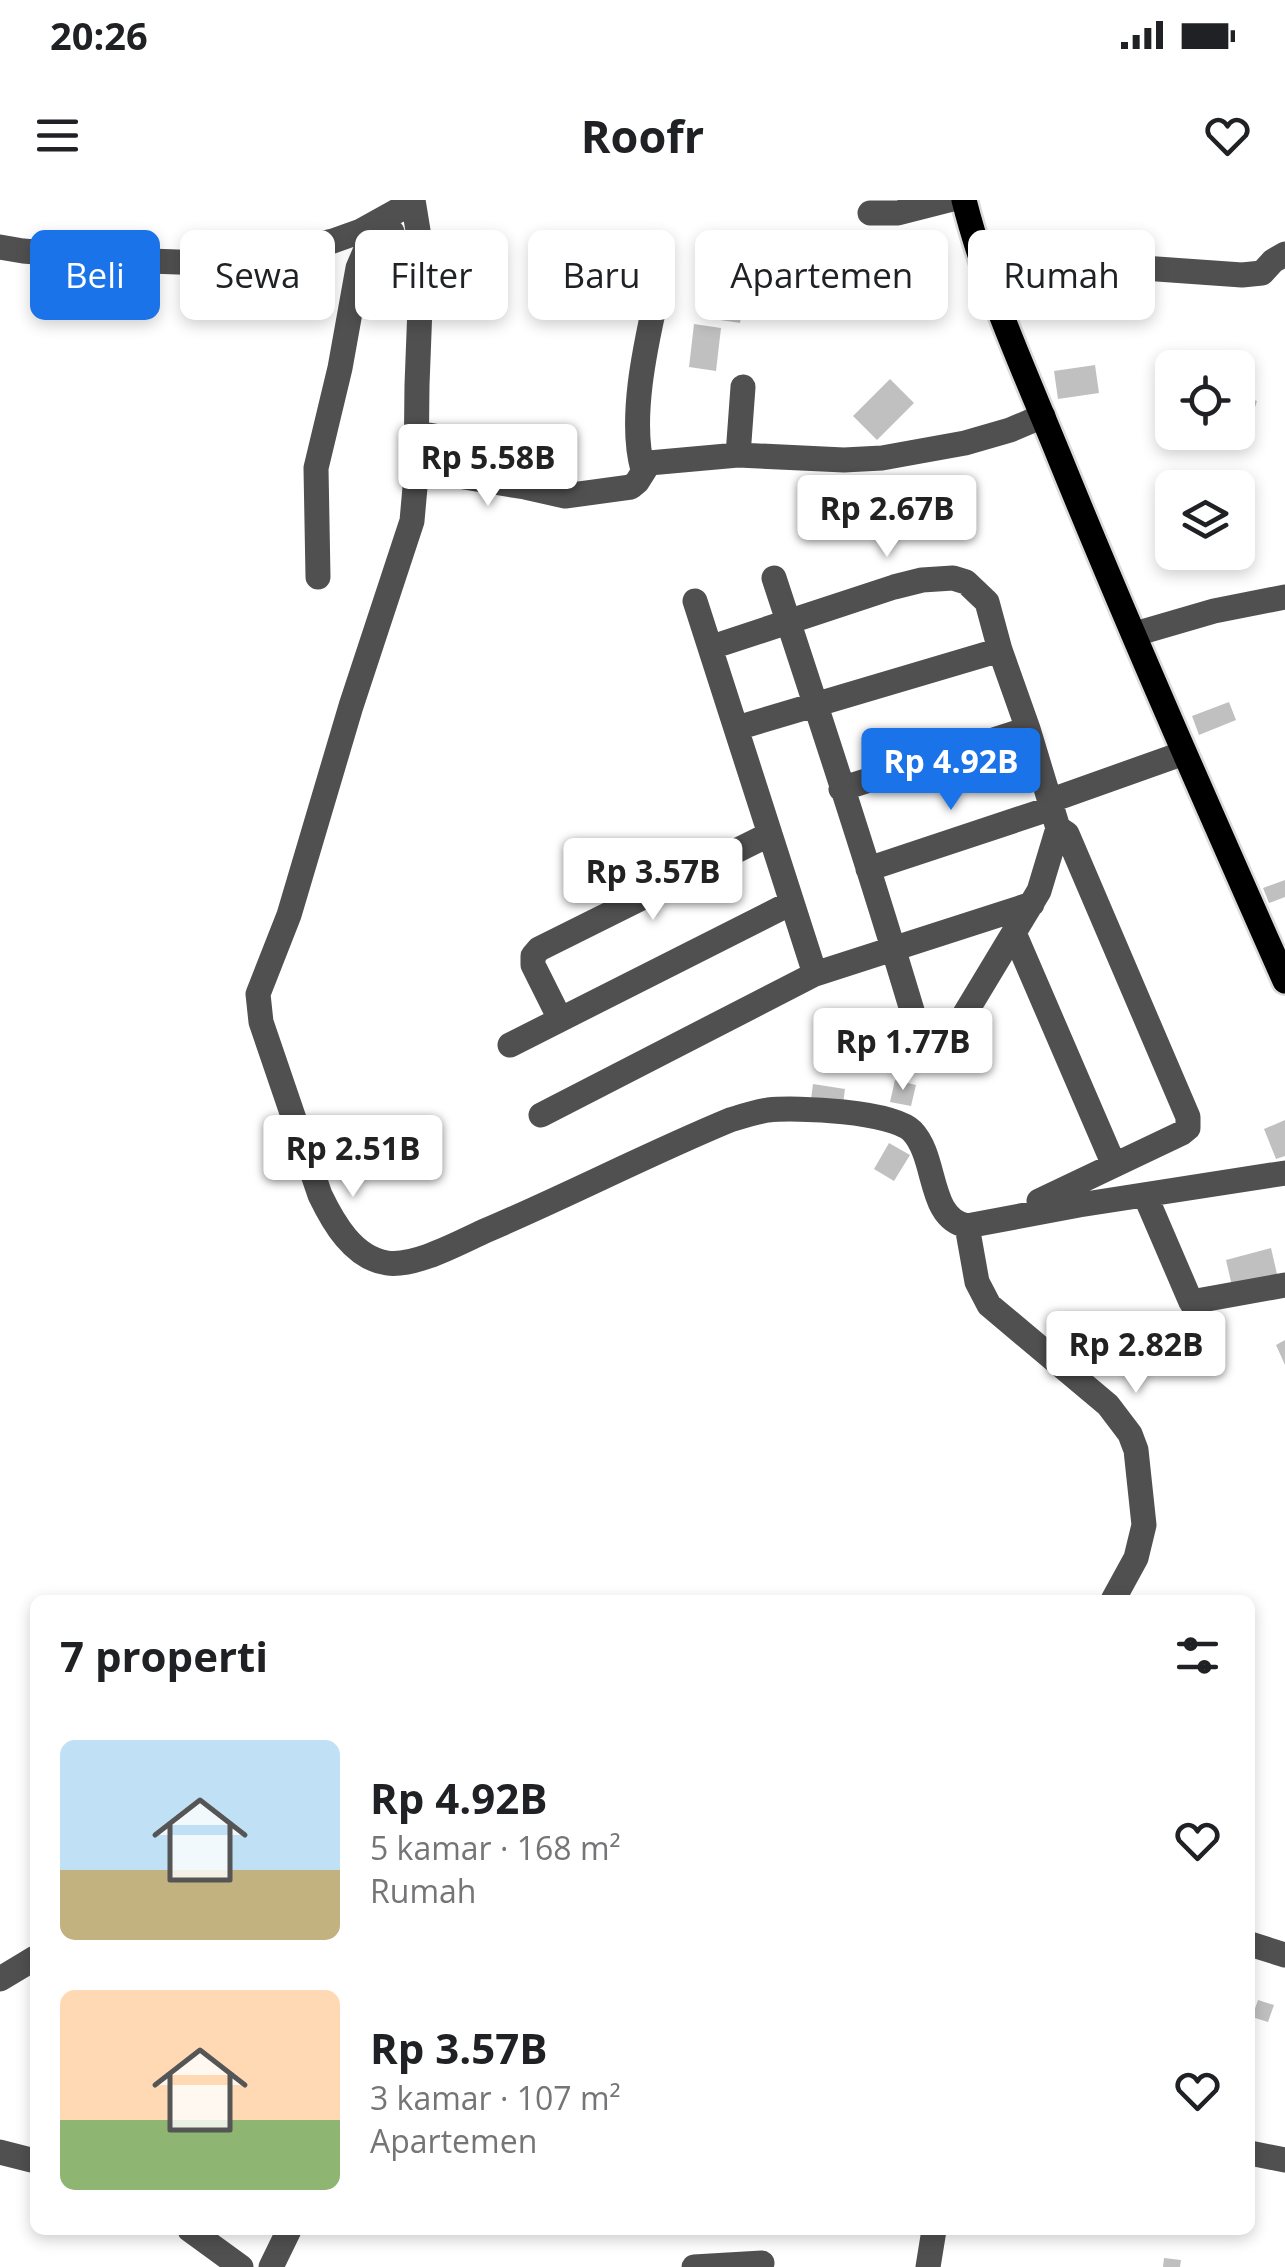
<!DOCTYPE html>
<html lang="id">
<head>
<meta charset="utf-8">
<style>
  body { margin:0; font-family:"Open Sans",sans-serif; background:#f2f2f2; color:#202124; height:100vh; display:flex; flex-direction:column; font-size:38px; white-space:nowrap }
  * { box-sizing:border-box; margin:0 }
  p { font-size:32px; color:#757577 }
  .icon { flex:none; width:55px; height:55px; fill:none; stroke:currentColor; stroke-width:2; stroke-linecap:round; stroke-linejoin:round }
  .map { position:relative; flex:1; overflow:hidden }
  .panel { position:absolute; left:30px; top:1395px; width:1225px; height:640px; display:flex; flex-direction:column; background:#fff; border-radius:15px; box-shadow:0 5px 15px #0003 }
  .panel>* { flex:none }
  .top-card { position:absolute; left:30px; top:30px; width:1225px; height:90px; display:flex; gap:20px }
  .fabs { position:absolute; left:1155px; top:150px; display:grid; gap:20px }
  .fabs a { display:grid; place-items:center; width:100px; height:100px; border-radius:15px; background:#fff; box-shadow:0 5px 15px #0003; font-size:50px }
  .price { position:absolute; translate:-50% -85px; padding:0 22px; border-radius:10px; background:#fff; color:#222; font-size:32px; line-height:65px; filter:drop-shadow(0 2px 5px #0008) }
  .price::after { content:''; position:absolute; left:50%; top:60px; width:30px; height:22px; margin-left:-15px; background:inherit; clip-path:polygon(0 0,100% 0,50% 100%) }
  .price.selected { background:#1a73e8; color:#fff }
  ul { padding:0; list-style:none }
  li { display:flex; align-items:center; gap:30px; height:250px; padding:0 30px }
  li span { display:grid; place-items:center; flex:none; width:280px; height:200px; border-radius:15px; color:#555 }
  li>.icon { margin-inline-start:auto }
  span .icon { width:120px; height:120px; fill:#fffc; stroke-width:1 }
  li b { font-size:42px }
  h2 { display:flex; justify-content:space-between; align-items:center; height:120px; padding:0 30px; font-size:42px }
  .chip { padding:0 35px; border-radius:15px; background:#fff; box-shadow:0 5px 15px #0003; font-size:35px; line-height:90px }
  .chip.selected { background:#1a73e8; color:#fff }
  .status { display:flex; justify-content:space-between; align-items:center; height:70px; padding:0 50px; background:#fff; direction:ltr }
  .status svg { height:28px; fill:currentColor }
  header { display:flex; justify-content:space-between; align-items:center; height:130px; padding:0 30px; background:#fff; font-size:45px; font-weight:700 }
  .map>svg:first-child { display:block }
</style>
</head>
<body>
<div class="status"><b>20:26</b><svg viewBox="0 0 49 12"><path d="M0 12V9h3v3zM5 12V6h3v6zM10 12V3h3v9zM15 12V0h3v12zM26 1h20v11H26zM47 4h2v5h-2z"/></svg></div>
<header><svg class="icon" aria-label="menu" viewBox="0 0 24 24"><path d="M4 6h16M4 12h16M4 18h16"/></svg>Roofr<svg class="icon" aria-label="heart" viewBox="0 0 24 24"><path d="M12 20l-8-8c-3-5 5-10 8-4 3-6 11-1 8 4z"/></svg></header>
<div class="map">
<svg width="1285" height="2067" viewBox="0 0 1285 2067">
  <rect width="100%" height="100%" fill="#fff"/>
  <path fill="#c0c0c0" d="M724,94l20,2 -4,27 -20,-3z
    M694,124l27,4 -5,43 -27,-4z
    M1095,165l4,28 -41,6 -4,-28z
    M890,179l24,24 -37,37 -24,-24z
    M1238,195l19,6 -12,38 -17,-6 10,-1z
    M1238,288h11v58h-11z
    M1229,502l7,18 -37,15 -7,-19z
    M1285,680v17l-16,6 -6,-15z
    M895,880l21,5 -5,21 -21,-4z
    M813,884l32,5 -3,23 -32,-5z
    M1285,920v36l-9,3 -12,-30z
    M889,943l21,12 -16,26 -20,-12z
    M1271,1048l6,26 -45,12 -6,-26z
    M1285,1140v25l-9,-20z
    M1258,1800l16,5 -6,17 -16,-5z
    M1164,2058l17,2 -1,7h-17z"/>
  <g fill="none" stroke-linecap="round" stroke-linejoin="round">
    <g stroke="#dbdbdb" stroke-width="30">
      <path id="major" d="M964,0c22,88 61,172 95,256 72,177 149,351 226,525"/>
    </g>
    <path stroke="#505050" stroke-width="25" d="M413,0l9,55 -5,130 -1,91 -4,45 -61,185 -62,209 -31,79 3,28 59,173c13,27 33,63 67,68 29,4 73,-21 100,-33 82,-35 161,-76 243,-110 13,-4 25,-8 38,-10 29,-3 124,1 144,21 26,27 15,87 55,95l112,-21 206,-32
      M870,13h28l51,-13
      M0,47l23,4 127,10 55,2 41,-2 87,-20 28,-10 52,-29
      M982,60h48l212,15 20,-2 11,-12 12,-7
      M743,187l-5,68 106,5 38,-2 83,-15 45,-13 33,-14
      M417,233l109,19
      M643,270c-14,-49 2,-122 13,-171
      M416,276h42l67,11 40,9 66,-9 6,-5 12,-19 89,-8
      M318,377l-2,-109 24,-100 18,-100 9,-21 25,-15
      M695,401l120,373 217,-70
      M1135,434l79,-23 71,-14
      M712,447l182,-60 28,-7 31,-2 13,4 21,20 13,48 28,79 30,99 -19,63 -76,126 -7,7 -34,6 -5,-3c-45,-151 -94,-300 -143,-449
      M737,528l263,-78
      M841,589l187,-60
      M1049,601l135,-48
      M868,669l184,-61
      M1014,733l100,232
      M560,819l-27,-54v-9l6,-7 231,-115
      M510,845l281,-142
      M541,915l274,-141
      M1145,995l46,107 94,-17
      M1039,1001l143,-68 6,-5v-11l-121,-283 -9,-6
      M967,1026l10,56 12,23 119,100 22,29 6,16 8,75 -8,33 -23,42
      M1250,1744l35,11
      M0,1779l35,-21
      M0,1952l35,9
      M1250,1953l35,7
      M190,2030l51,37
      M271,2067l18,-37
      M694,2067l68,-4
      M928,2067l6,-37"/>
    <use href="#major" stroke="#000" stroke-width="25"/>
  </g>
</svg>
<div class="fabs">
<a><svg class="icon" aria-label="locate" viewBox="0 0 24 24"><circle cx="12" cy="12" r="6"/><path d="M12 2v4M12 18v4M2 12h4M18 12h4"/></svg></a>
<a><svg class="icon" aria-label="layers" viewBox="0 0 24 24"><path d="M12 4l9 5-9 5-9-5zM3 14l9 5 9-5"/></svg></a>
</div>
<b class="price" style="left:488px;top:309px">Rp 5.58B</b>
<b class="price" style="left:887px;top:360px">Rp 2.67B</b>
<b class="price selected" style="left:951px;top:613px">Rp 4.92B</b>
<b class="price" style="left:653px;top:723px">Rp 3.57B</b>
<b class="price" style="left:903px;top:893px">Rp 1.77B</b>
<b class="price" style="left:353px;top:1000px">Rp 2.51B</b>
<b class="price" style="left:1136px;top:1196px">Rp 2.82B</b>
<div class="top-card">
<a class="chip selected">Beli</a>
<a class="chip">Sewa</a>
<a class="chip">Filter</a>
<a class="chip">Baru</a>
<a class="chip">Apartemen</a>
<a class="chip">Rumah</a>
</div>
<section class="panel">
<h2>7 properti<svg class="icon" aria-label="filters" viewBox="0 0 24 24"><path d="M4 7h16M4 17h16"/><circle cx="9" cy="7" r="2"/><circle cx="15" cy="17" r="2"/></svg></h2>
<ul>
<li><span style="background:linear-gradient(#bfe0f5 65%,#c2b280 0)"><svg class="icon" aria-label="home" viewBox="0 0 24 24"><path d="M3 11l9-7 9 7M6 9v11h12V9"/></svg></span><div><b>Rp 4.92B</b><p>5 kamar · 168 m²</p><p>Rumah</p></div><svg class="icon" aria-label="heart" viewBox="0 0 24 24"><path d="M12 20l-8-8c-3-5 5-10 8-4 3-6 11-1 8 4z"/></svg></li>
<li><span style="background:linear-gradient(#ffd9b3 65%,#8fb573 0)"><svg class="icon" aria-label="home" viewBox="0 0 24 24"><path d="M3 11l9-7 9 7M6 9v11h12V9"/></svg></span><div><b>Rp 3.57B</b><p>3 kamar · 107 m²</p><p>Apartemen</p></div><svg class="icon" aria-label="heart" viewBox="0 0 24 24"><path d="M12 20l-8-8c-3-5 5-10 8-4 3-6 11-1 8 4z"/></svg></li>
</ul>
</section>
</div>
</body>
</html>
